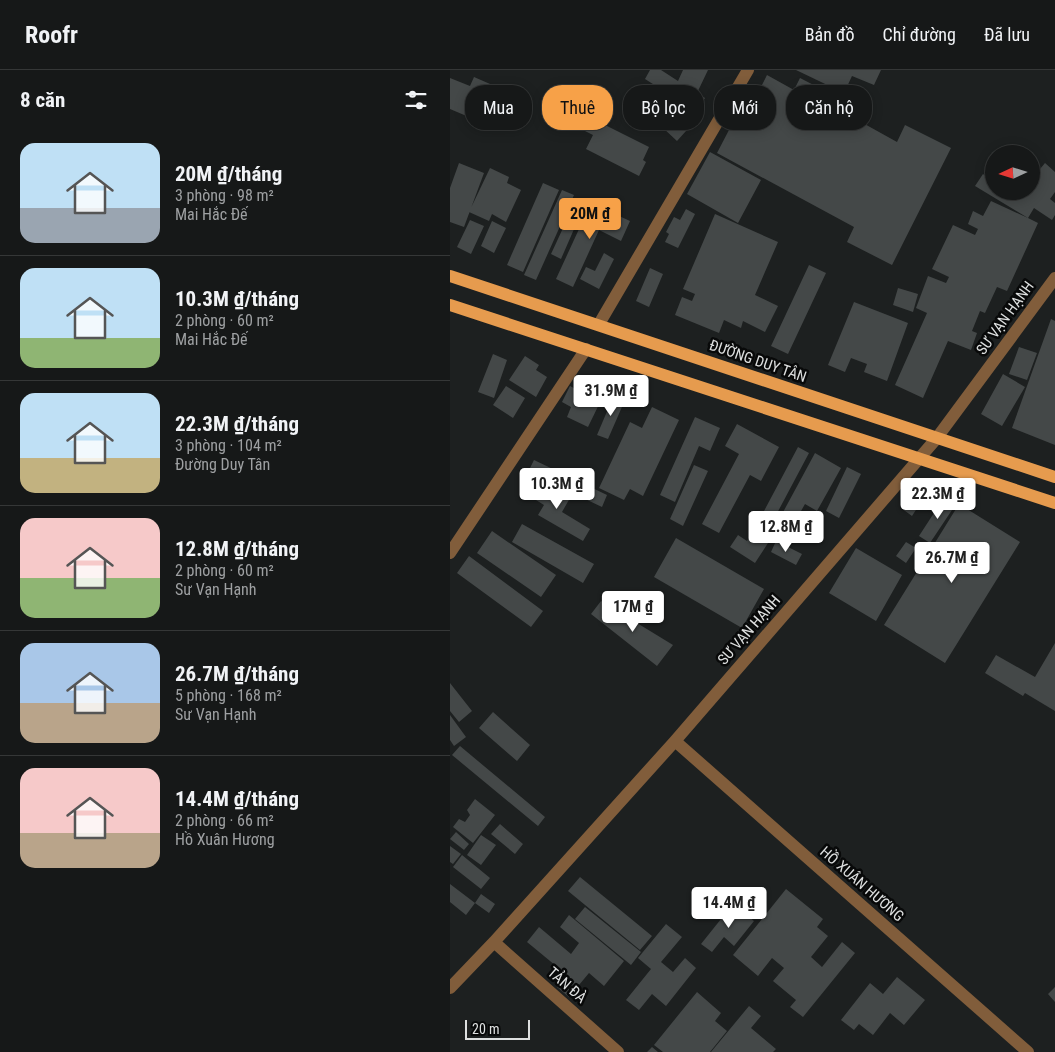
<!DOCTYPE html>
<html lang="vi">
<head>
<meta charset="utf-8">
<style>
  body { margin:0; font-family:"Roboto Condensed",sans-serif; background:#232525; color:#f1f3f6; height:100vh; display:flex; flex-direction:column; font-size:19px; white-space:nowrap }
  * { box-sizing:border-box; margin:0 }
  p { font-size:16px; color:#9ea0a2 }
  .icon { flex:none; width:28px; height:28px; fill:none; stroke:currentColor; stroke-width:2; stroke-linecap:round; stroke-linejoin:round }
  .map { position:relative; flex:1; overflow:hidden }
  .drawer { display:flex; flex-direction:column; background:#161818; width:450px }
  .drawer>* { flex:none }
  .hud { position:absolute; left:15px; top:15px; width:475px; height:45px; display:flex; gap:10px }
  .needle { width:32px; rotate:266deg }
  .controls { position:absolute; left:535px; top:75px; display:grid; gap:10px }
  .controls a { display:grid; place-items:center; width:55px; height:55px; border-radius:50%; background:#161818; box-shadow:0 2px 12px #0003,0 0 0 1px #353737; font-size:25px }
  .scale { position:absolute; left:15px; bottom:12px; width:65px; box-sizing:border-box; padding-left:5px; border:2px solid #dee0e0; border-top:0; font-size:14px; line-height:18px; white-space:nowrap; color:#dee0e0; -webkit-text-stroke:4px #080909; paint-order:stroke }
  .price { position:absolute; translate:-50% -42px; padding:0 11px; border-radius:5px; background:#fff; color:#222; font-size:16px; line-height:32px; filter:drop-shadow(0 1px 2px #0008) }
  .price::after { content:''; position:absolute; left:50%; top:30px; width:15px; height:11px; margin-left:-8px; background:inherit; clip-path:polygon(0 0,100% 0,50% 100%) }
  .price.on { background:#f7a148; color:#111 }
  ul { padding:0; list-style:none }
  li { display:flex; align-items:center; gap:15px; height:125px; padding:0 20px }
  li+li { border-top:1px solid #353737 }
  li span { display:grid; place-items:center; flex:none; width:140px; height:100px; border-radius:15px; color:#555 }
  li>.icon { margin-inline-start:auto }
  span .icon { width:60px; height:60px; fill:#fffc; stroke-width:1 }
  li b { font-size:21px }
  h2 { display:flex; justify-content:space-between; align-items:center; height:60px; padding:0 20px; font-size:21px }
  .chip { padding:0 18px; border-radius:20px; background:#161818; box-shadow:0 2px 12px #0003,0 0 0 1px #353737; font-size:18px; line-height:45px }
  .chip.on { background:#f7a148; color:#111 }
  header { display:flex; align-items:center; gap:30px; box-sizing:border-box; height:70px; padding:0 25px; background:#161818; border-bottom:1px solid #353737 }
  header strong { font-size:24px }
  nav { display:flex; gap:28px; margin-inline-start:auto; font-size:18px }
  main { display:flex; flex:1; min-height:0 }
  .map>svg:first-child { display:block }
</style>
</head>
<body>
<header>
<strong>Roofr</strong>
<nav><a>Bản đồ</a><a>Chỉ đường</a><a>Đã lưu</a></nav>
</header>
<main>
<section class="drawer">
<h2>8 căn<svg class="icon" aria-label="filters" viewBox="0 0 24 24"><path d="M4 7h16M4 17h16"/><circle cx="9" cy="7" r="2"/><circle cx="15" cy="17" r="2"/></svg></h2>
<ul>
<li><span style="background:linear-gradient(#bfe0f5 65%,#9aa5b1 0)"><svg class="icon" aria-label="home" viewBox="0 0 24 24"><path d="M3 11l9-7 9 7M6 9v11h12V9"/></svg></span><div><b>20M ₫/tháng</b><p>3 phòng · 98 m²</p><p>Mai Hắc Đế</p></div></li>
<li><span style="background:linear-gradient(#bfe0f5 70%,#8fb573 0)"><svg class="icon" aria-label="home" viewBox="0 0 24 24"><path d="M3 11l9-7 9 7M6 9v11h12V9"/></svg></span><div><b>10.3M ₫/tháng</b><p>2 phòng · 60 m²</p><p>Mai Hắc Đế</p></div></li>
<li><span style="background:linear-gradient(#bfe0f5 65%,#c2b280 0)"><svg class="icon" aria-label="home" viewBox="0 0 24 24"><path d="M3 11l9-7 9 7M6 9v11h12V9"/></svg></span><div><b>22.3M ₫/tháng</b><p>3 phòng · 104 m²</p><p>Đường Duy Tân</p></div></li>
<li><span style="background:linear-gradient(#f6c9c9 60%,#8fb573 0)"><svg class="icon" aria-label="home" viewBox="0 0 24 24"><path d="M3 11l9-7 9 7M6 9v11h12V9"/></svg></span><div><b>12.8M ₫/tháng</b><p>2 phòng · 60 m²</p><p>Sư Vạn Hạnh</p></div></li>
<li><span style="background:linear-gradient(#a9c7e8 60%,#b9a48a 0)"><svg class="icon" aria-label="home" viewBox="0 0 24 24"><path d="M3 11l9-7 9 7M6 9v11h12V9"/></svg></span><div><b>26.7M ₫/tháng</b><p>5 phòng · 168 m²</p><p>Sư Vạn Hạnh</p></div></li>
<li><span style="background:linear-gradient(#f6c9c9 65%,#b9a48a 0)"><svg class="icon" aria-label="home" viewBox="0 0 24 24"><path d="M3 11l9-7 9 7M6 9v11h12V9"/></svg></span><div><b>14.4M ₫/tháng</b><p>2 phòng · 66 m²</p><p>Hồ Xuân Hương</p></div></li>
</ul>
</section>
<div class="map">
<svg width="605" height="982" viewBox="0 0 605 982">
  <rect width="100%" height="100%" fill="#1d2020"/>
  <path fill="#444848" d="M200,0h11l17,11 5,-11h25l-11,23 8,5 -8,14 -52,-33z
    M346,0h85l-7,15 -22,-9 -8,17z
    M317,5l27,15 6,-12 39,20 -5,9 63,35 8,-17 46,23 -59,117 -45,-23 7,-15 -137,-74 25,-48 8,4z
    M24,7l23,10 -14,36 -33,-14v-31l20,8z
    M217,23l28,28 -18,20 -29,-27z
    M117,26l27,13 -5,8 60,30 -6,13 3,2 -7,14 -53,-27 7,-14 -36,-18z
    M260,82l51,28 -23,43 -51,-29z
    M9,93l25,10 -20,54 -14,-5v-34z
    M595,93l10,9v20l-5,7 5,4v12l-3,5 -18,-12 -6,10 10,5 -31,68 -10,-4 -12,26 -5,-2 -8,20 5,2 -6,17 -23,-9 -25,57 -28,-13 32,-72 -11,-5 12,-32 18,7 3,-6 -17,-8 21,-44 22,10 3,-6 -10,-5 5,-13 10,5 8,-15 37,17 -53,-32 8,-12 5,4 6,-9v22h37v-19l4,3z
    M40,98l19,9 -2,6 14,7 -15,32 -14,-8 -3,7 -20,-9z
    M93,113l16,7 -36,82 -16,-7z
    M112,120l12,5 -38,85 -12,-5z
    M126,130l9,4 -24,55 -10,-5z
    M141,133l39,18 -9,20 -22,-11 -26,57 -17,-8z
    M236,139l9,5 -17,34 -13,-6 4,-8 -3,-2 8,-15 6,3z
    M265,144l63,28 -23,53 23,11 -13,26 -22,-11 -2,7 -17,-8 -5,13 -44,-18 7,-18 10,4 3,-7 -12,-5z
    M20,150l14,6 -13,28 -14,-7z
    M42,151l14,7 -12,25 -13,-7z
    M154,183l10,6 -15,30 -19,-10 6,-12 9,4z
    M359,195l17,8 -38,81 -17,-8z
    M200,198l13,6 -14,33 -13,-6z
    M448,218l20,6 -5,18 -20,-7z
    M404,232l54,21 -21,58 -23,-9 3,-8 -16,-6 -6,14 -17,-7z
    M601,249l4,2v124l-43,-17z
    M569,277l18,6 -10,27 -18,-6z
    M43,284l14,6 -13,38 -16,-6z
    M75,286l14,9 -3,5 11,7 -11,20 -27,-17z
    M553,304l22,13 -23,39 -21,-12z
    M145,314l11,6 -18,37 -21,-10 4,-10 -9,-5 8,-16 19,10z
    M56,316l19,12 -12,20 -20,-13z
    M164,325l11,5 -17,39 -11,-4z
    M202,337l27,13 -36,76 -13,-7 -6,11 -25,-12 31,-66 12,6z
    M245,347l25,11 -10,23 -11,-5 -24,56 -15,-7z
    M287,354l42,23 -18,34 -11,-6 -31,58 -17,-9 37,-70 -14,-8z
    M348,377l11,6 -43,81 -11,-6z
    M365,383l26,15 -24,43 -12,-7 -17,30 -13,-7z
    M84,390l73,35 -5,12 -74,-35z
    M244,395l14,6 -25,55 -13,-7z
    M397,397l14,7 -22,44 -13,-7z
    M87,409l33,19 -8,14 28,17 -7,12 -45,-26 6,-10 -16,-10z
    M464,419l11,7 -13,20 -11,-8z
    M495,426l11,8 -26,39 -11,-7z
    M509,434l61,38 -75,121 -61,-38z
    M352,444l14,8 -9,16 -14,-8z
    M72,454l72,40 -11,19 -71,-41z
    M304,460l16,10 -15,23 -25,-16 8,-12 9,6z
    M42,461l64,44 -15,22 -64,-44z
    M226,468l88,51 -22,39 -88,-51z
    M326,471l26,13 -6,11 -25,-13z
    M456,472l10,6 -10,15 -10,-7z
    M406,478l46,27 -26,46 -47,-28z
    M19,486l74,55 -12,16 -74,-54z
    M151,531l72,44 -16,21 -66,-52z
    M605,573v68l-30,-18 -2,3 -38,-23 11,-18 39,22z
    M0,613l22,28 -13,11 -9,-11z
    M43,642l37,33 -13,16 -38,-33z
    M0,645l16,22 -12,9 -4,-6z
    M10,676l85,71 -7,9 -86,-71z
    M25,729l20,16 -22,28 -20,-16 6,-8 6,3 5,-7 -3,-5z
    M50,754l23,20 -8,10 -24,-20z
    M6,762l13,12 -5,6 -14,-11z
    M31,765l15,10 -15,20 -14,-10z
    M0,776l11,8 -8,10 -3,-2z
    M12,785l28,23 -9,11 -28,-22z
    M130,807l72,59 -12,14 -72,-59z
    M0,814l25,19 6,-9 14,10 -6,9 -14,-10 -9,12 -16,-13z
    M336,819l37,30 -6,8 11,9 -17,21 11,10 20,-25 13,11 -52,64 -13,-10 6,-7 -23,-19 11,-13 -12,-10 -14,18 -25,-21z
    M283,834l21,17 -20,25 -10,-9 -12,15 -11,-8z
    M135,837l56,45 -10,13 -56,-46z
    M119,845l55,46 -20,25 -15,-13 -20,24 -12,-10 10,-12 -40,-33 12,-15 32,27 8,-11 -19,-16z
    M216,854l16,13 -21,25 12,10 12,-14 11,10 -30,38 -14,-12 -13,16 -13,-10 25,-31 -13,-11z
    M447,907l28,23 -21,25 -14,-12 -17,22 -14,-11 -5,6 -13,-10 29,-37 13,11z
    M605,917v15l-7,-8z
    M247,922l24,21 -6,8 12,10 -17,21h-47l-9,-7z
    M299,936l12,10 -10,12 25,21 -3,3h-62z
    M202,977l6,5h-11z"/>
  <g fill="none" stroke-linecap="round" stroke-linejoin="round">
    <path stroke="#815d3b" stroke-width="12" d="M149,254l149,-254
      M0,483l136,-204
      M225,671l353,311
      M44,872l124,110
      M0,918l44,-46 181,-201 261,-302 119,-161"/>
    <path stroke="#e69b4e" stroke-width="12" d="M0,206l605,201
      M0,235l605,198"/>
  </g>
  <g text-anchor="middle" stroke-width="5" stroke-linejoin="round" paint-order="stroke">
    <g font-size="15" fill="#dee0e0" stroke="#080909">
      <text transform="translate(555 248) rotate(-54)" y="5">SƯ VẠN HẠNH</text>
      <text transform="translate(308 291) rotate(19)" y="5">ĐƯỜNG DUY TÂN</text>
      <text transform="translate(299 560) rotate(-49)" y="5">SƯ VẠN HẠNH</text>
      <text transform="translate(412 814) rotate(41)" y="5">HỒ XUÂN HƯƠNG</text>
      <text transform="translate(117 915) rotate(41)" y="5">TẢN ĐÀ</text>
    </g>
  </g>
</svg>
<div class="controls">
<a><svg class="needle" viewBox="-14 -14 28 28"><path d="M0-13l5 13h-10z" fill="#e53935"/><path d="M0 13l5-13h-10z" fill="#9ea0a2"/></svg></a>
</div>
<div class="scale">20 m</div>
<b class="price on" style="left:140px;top:170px">20M ₫</b>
<b class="price" style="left:161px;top:347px">31.9M ₫</b>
<b class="price" style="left:107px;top:440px">10.3M ₫</b>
<b class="price" style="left:488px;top:450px">22.3M ₫</b>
<b class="price" style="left:336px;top:483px">12.8M ₫</b>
<b class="price" style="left:502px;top:514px">26.7M ₫</b>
<b class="price" style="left:183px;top:563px">17M ₫</b>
<b class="price" style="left:279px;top:859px">14.4M ₫</b>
<div class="hud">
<a class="chip">Mua</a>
<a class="chip on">Thuê</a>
<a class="chip">Bộ lọc</a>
<a class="chip">Mới</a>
<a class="chip">Căn hộ</a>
</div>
</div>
</main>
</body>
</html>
